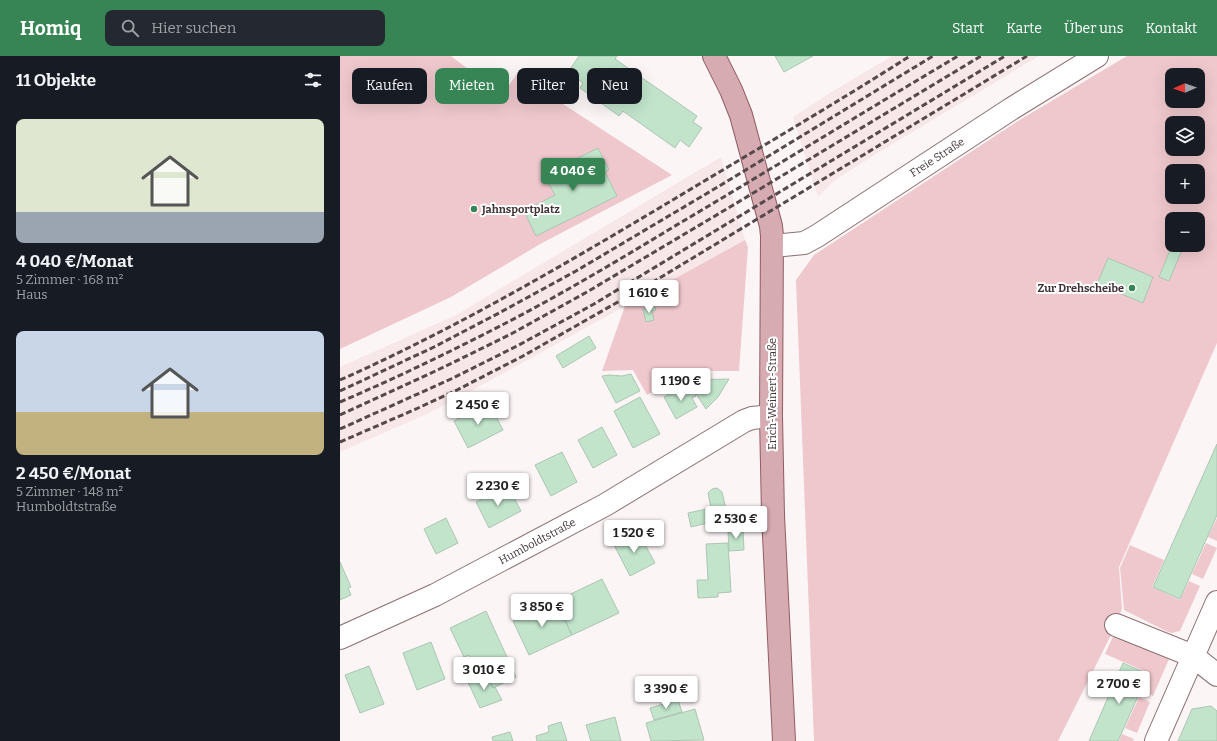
<!DOCTYPE html>
<html lang="de">
<head>
<meta charset="utf-8">
<style>
  body { margin:0; font-family:Bitter,serif; background:#242831; color:#f1f3f6; height:100vh; display:flex; flex-direction:column; font-size:15px; white-space:nowrap }
  * { box-sizing:border-box; margin:0 }
  p { font-size:13px; color:#9ea1a6 }
  .icon { flex:none; width:22px; height:22px; fill:none; stroke:currentColor; stroke-width:2; stroke-linecap:round; stroke-linejoin:round }
  .map { position:relative; flex:1; overflow:hidden }
  .side { display:flex; flex-direction:column; background:#171b24; width:340px }
  .side>* { flex:none }
  .banner { position:absolute; left:12px; top:12px; width:380px; height:36px; display:flex; gap:8px }
  .needle { width:26px; rotate:268deg }
  .fabs { position:absolute; left:825px; top:12px; display:grid; gap:8px }
  .fabs a { display:grid; place-items:center; width:40px; height:40px; border-radius:8px; background:#171b24; box-shadow:0 4px 16px #0002; font-size:20px }
  .price { position:absolute; translate:-50% -34px; padding:0 9px; border-radius:4px; background:#fff; color:#222; font-size:13px; line-height:26px; filter:drop-shadow(0 1px 2px #0008) }
  .price::after { content:''; position:absolute; left:50%; top:24px; width:12px; height:9px; margin-left:-6px; background:inherit; clip-path:polygon(0 0,100% 0,50% 100%) }
  .price.active { background:#378555; color:#fff }
  ul { padding:0; list-style:none }
  li { display:grid; align-content:center; gap:8px; height:212px; padding:0 16px }
  li span { display:grid; place-items:center; height:124px; border-radius:8px; color:#555 }
  li>.icon { margin-inline-start:auto }
  span .icon { width:72px; height:72px; fill:#fffc; stroke-width:1 }
  li b { font-size:17px }
  h2 { display:flex; justify-content:space-between; align-items:center; height:48px; padding:0 16px; font-size:17px }
  .pill { padding:0 14px; border-radius:8px; background:#171b24; box-shadow:0 4px 16px #0002; font-size:14px; line-height:36px }
  .pill.active { background:#378555; color:#fff }
  header { display:flex; align-items:center; gap:24px; box-sizing:border-box; height:56px; padding:0 20px; background:#378555; color:#fff }
  header strong { font-size:19px }
  nav { display:flex; gap:22px; margin-inline-start:auto; font-size:14px }
  .search { width:280px; height:36px; background:#242831; display:flex; align-items:center; gap:10px; box-sizing:border-box; padding:0 14px; border-radius:8px; color:#9ea1a6; font-size:15px }
  main { display:flex; flex:1; min-height:0 }
  .map>svg:first-child { display:block }
</style>
</head>
<body>
<header>
<strong>Homiq</strong>
<div class="search"><svg class="icon" aria-label="search" viewBox="0 0 24 24"><circle cx="10" cy="10" r="6"/><path d="M15 15l6 6"/></svg>Hier suchen</div>
<nav><a>Start</a><a>Karte</a><a>Über uns</a><a>Kontakt</a></nav>
</header>
<main>
<section class="side">
<h2>11 Objekte<svg class="icon" aria-label="filters" viewBox="0 0 24 24"><path d="M4 7h16M4 17h16"/><circle cx="9" cy="7" r="2"/><circle cx="15" cy="17" r="2"/></svg></h2>
<ul>
<li><span style="background:linear-gradient(#dfe7d0 75%,#9aa5b1 0)"><svg class="icon" aria-label="home" viewBox="0 0 24 24"><path d="M3 11l9-7 9 7M6 9v11h12V9"/></svg></span><div><b>4 040 €/Monat</b><p>5 Zimmer · 168 m²</p><p>Haus</p></div></li>
<li><span style="background:linear-gradient(#c9d6e8 65%,#c2b280 0)"><svg class="icon" aria-label="home" viewBox="0 0 24 24"><path d="M3 11l9-7 9 7M6 9v11h12V9"/></svg></span><div><b>2 450 €/Monat</b><p>5 Zimmer · 148 m²</p><p>Humboldtstraße</p></div></li>
</ul>
</section>
<div class="map">
<svg width="877" height="685" viewBox="0 0 877 685">
  <rect width="100%" height="100%" fill="#fcf5f6"/>
  <path fill="#f8e7e9" d="M552,0h147l-168,101 -37,24 -16,16 -25,-80 40,-26z
    M381,101l24,83 -292,161 -33,16 -80,35v-85l116,-52z"/>
  <path fill="#efc8cd" fill-rule="evenodd" d="M0,0h111l51,39 15,-21 155,101 -130,68 -91,54 -111,52z
    M787,0h90v287l-98,224 3,42 -6,16 -58,116h-244l-18,-461 18,-25 204,-134zM832,19h26v26h-26zM832,67h26v26h-26zM832,115h26v26h-26zM832,163h26v26h-26z
    M405,184l3,7 -9,124h-52l-40,24 -14,-25 -31,1 23,-65z
    M877,462v23l-9,-4z
    M866,487l11,5 -14,31 -11,-5z
    M790,489l34,15 -12,27 28,13 9,-19 11,5 -20,45 -9,2 -5,-2 -42,-21 -4,-42z
    M775,576l53,24 1,3 -16,37 -11,-5 7,-18 -44,-19z
    M799,641l11,5 -13,31 -12,-5z
    M782,678l12,5 -1,2h-14z"/>
  <path fill="#c1e4cb" stroke="#adc5b3" d="M239,0h38l-2,3 82,57 -4,6 9,6 -13,19 -9,-7 -5,8 -52,-37 -4,5 -39,-28 3,-5 -15,-11z
    M435,0h38l-29,16z
    M258,92l11,22 -4,2 12,24 -81,40 -12,-25 31,-16 -11,-20z
    M832,189h12l-15,36 -10,-4z
    M768,202l45,19 -10,26 -46,-19z
    M314,250l2,4 -4,1 2,9 -8,2 -3,-13z
    M249,280l7,12 -33,20 -7,-12z
    M291,318l9,17 -24,12 -14,-27 7,-1 13,1z
    M389,323l-11,18 -12,12 -19,-29z
    M345,329l5,9 4,-2 2,4 -4,2 5,9 -21,12 -12,-22z
    M300,341l20,37 -27,14 -19,-37z
    M149,347l14,27 -35,18 -14,-27z
    M262,371l15,28 -24,13 -15,-28z
    M877,388v71l-37,84 -27,-12z
    M222,396l15,30 -26,14 -16,-31z
    M168,430l13,25 -32,17 -13,-26z
    M377,432l5,4 6,26 -37,9 -3,-14 23,-5 -3,-15 4,-4z
    M106,462l12,25 -22,11 -12,-25z
    M403,474l1,20 -15,1 -1,-20z
    M298,476l17,31 -25,13 -16,-31z
    M388,487l3,49 -13,1v4l-20,1 -1,-18h11l-2,-36z
    M0,506l11,25 -3,1 3,7 -11,5z
    M262,523l17,34 -47,22 -16,-34z
    M216,545l16,34 -43,20 -16,-34z
    M146,555l30,66 -23,11 -6,-13 -7,3 -11,-23 -5,2 -14,-29z
    M91,586l14,37 -28,11 -14,-37z
    M783,607l25,11 -26,58 -4,9h-29z
    M29,610l15,38 -24,9 -15,-38z
    M138,618l2,4 7,-3 6,13 2,-1 7,13 -22,8 -13,-28z
    M338,644l4,12 -28,8 -4,-12z
    M871,650l6,5v30h-39l14,-32z
    M355,653l9,31 -53,1 -5,-18z
    M275,661l6,24h-30l-5,-16z
    M221,666l6,19h-30l-1,-5 13,-4 -1,-6z
    M170,676l3,9h-20l-1,-4z"/>
  <g fill="none" stroke-linecap="round" stroke-linejoin="round">
    <g stroke="#8c7073" stroke-width="24">
      <path id="minor" d="M433,190l31,-3 13,-7 194,-127 86,-53
        M776,569l77,31 24,19
        M0,582l95,-43 170,-90 139,-84 8,-3 19,-2
        M816,685l61,-139"/>
    </g>
    <g stroke="#925d65" stroke-width="24">
      <path id="major" d="M374,0l17,34 10,25 30,111 1,10 -1,180 2,99 11,226"/>
    </g>
    <use href="#minor" stroke="#fff" stroke-width="22"/>
    <use href="#major" stroke="#d7abb2" stroke-width="22"/>
    <path stroke="#55494b" stroke-width="3" stroke-dasharray="6 3" stroke-linecap="butt" d="M0,324c117,-52 227,-117 336,-182 78,-47 157,-93 234,-142
      M0,335l94,-44 65,-34 77,-42 145,-86 212,-129
      M0,346c56,-24 110,-50 164,-78 60,-31 118,-66 176,-101 93,-55 185,-112 278,-167
      M0,359l104,-48 67,-33 76,-42 143,-85 251,-151
      M0,373l111,-50 66,-33 77,-42 411,-248
      M0,386l76,-33 41,-19 66,-34 130,-74 374,-226"/>
  </g>
  <g fill="#378555" stroke="#fff" stroke-width="1.5">
    <circle cx="134" cy="153" r="4"/>
    <circle cx="792" cy="232" r="4"/>
  </g>
  <g text-anchor="middle" stroke-width="4" stroke-linejoin="round" paint-order="stroke">
    <g font-size="11" fill="#413436" stroke="#fff">
      <text transform="translate(597 101) rotate(-33)" y="4">Freie Straße</text>
      <text transform="translate(432 338) rotate(-90)" y="4">Erich-Weinert-Straße</text>
      <text transform="translate(197 485) rotate(-28)" y="4">Humboldtstraße</text>
    </g>
    <g font-size="11" font-weight="bold" fill="#413436" stroke="#fff" text-anchor="start">
      <text x="142" y="157">Jahnsportplatz</text>
      <text x="784" y="236" text-anchor="end">Zur Drehscheibe</text>
    </g>
  </g>
</svg>
<div class="fabs">
<a><svg class="needle" viewBox="-14 -14 28 28"><path d="M0-13l5 13h-10z" fill="#e53935"/><path d="M0 13l5-13h-10z" fill="#9ea1a6"/></svg></a>
<a><svg class="icon" aria-label="layers" viewBox="0 0 24 24"><path d="M12 4l9 5-9 5-9-5zM3 14l9 5 9-5"/></svg></a>
<a>+</a>
<a>−</a>
</div>
<b class="price active" style="left:233px;top:136px">4 040 €</b>
<b class="price" style="left:309px;top:258px">1 610 €</b>
<b class="price" style="left:341px;top:346px">1 190 €</b>
<b class="price" style="left:138px;top:370px">2 450 €</b>
<b class="price" style="left:158px;top:451px">2 230 €</b>
<b class="price" style="left:396px;top:484px">2 530 €</b>
<b class="price" style="left:294px;top:498px">1 520 €</b>
<b class="price" style="left:202px;top:572px">3 850 €</b>
<b class="price" style="left:144px;top:635px">3 010 €</b>
<b class="price" style="left:779px;top:649px">2 700 €</b>
<b class="price" style="left:326px;top:654px">3 390 €</b>
<div class="banner">
<a class="pill">Kaufen</a>
<a class="pill active">Mieten</a>
<a class="pill">Filter</a>
<a class="pill">Neu</a>
</div>
</div>
</main>
</body>
</html>
